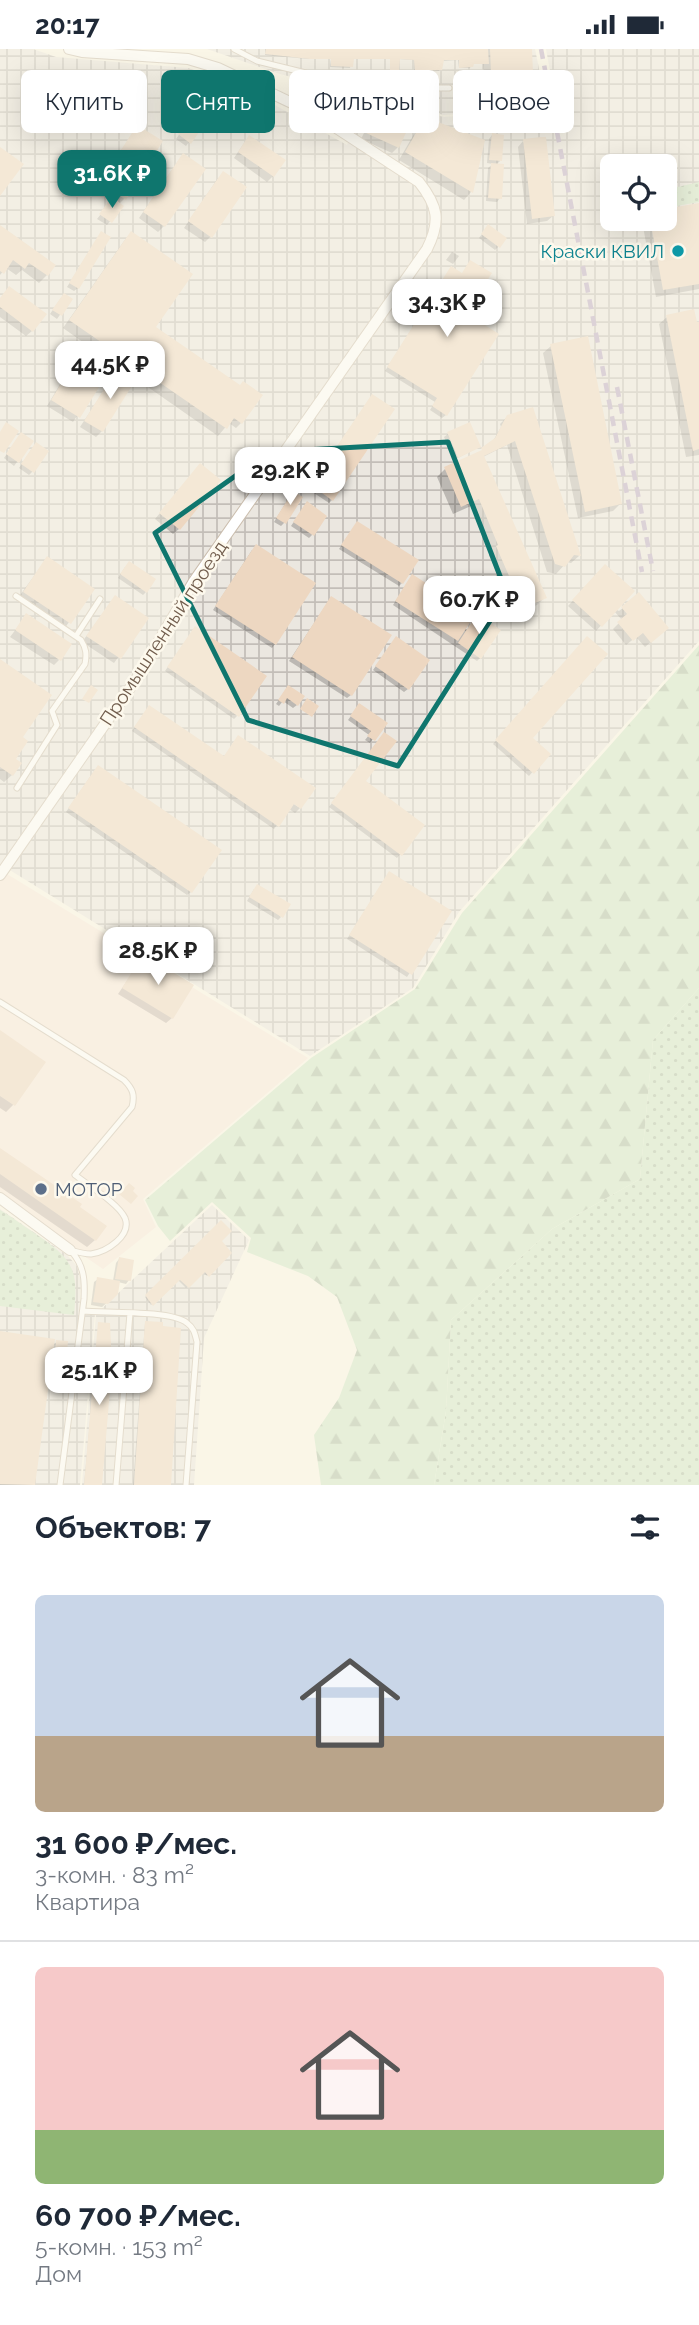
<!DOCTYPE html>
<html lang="ru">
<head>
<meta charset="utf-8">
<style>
  body { margin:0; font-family:Raleway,sans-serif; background:#f6f6f7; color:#1f2937; height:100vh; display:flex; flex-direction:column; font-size:26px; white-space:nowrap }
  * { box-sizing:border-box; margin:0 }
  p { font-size:23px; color:#747a83 }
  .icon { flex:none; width:38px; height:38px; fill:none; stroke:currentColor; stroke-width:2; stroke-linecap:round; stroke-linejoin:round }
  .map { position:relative; height:1436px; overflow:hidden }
  .drawer { display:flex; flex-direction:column; background:#fff; flex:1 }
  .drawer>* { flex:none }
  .hud { position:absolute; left:21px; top:21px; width:658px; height:63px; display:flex; gap:14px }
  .buttons { position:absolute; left:600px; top:105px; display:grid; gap:14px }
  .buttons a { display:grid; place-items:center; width:77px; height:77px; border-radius:10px; background:#fff; box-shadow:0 7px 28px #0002; font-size:35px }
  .price { position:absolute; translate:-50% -60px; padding:0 16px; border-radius:14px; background:#fff; color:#222; font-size:23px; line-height:46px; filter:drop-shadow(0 2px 4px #0008) }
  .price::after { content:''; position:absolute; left:50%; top:42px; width:21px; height:16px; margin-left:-10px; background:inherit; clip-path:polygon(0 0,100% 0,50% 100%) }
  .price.selected { background:#0f766e; color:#fff }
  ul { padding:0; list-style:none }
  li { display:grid; align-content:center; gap:14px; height:371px; padding:0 35px }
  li+li { border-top:2px solid #e0e1e3 }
  li span { display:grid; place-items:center; height:217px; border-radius:10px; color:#555 }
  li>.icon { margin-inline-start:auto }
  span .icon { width:126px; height:126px; fill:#fffc; stroke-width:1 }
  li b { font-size:30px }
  h2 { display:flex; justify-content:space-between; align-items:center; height:84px; padding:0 35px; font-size:30px }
  .chip { padding:0 24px; border-radius:10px; background:#fff; box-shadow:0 7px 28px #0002; font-size:24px; line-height:63px }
  .chip.selected { background:#0f766e; color:#fff }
  .status { display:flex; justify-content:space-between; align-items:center; height:49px; padding:0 35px; background:#fff; direction:ltr }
  .status svg { height:19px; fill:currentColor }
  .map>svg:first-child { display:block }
</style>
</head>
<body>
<div class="status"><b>20:17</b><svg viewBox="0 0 49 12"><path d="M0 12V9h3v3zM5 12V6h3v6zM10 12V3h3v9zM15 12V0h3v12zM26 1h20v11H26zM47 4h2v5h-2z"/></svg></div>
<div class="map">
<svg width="699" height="1436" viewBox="0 0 699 1436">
  <defs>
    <pattern id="industrial-grid" width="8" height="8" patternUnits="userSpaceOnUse" patternTransform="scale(1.75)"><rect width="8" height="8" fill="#ebe7e0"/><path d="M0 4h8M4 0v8" fill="none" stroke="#c3beb8"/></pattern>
    <pattern id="grass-dots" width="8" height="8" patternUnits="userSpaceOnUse" patternTransform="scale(1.75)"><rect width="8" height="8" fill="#d0e7c7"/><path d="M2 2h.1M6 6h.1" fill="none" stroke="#adbea4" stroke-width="1.8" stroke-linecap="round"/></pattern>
    <pattern id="forest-firs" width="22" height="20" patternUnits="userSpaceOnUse" patternTransform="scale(1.75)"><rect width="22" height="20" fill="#d0e7c7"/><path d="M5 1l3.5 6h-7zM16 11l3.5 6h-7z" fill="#adbea4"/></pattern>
  </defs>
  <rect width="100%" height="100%" fill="#faf5e7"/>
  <path fill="#f9e8dc" d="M2,822l306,187 -165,141 13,28 -53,42 -103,-71v-324z"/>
  <path fill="url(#industrial-grid)" fill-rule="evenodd" d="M0,0h33l23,8 132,11 29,9 54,26 76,42 20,-46 77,18 113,-8 -11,-60h153v592l-240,271 -46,76 -103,68 -310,-192zM612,117h53v53h-53z
    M207,0h328l12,59 -103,7 -164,-41z
    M212,1156l37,35 -45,98 -10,147h-112l14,-171z
    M0,1160l67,46 10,11 4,16 -2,30 16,2 -15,171h-80z"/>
  <path fill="url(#grass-dots)" d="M699,133v20l-34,6v-18z
    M699,939v497h-265l12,-74 5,-91 101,-91 88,-50 13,-139z
    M0,1161c11,6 22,15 33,22 39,27 46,34 41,83l-74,-9z"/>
  <path fill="url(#forest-firs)" d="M699,596v343l-46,52 -13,139 -88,50 -101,91 -5,91 -12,74h-113l-7,-50 25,-37 18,-48 -20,-53 -29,-21 -61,-24 4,-14 -39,-36 -42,39 -12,-15 -13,-26 166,-142 104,-69 47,-76z"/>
  <path fill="#0003" d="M265,0h266l2,48 -8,8 -37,1v3l-6,6h-27v-30l6,-5 11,-1 5,-4h7l-1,-11h-11l-2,4h-11l-1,-8 -16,1 -3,10 -25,1v-12l-16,-1 -1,11 -7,2v-13h-38l-2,9 -20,-1 1,-8h-23l-43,-4z
    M387,55l11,43 -6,6 -31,-14 6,-12 5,-5 3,1 6,-13z
    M426,70l57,22 -12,51 -7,8 -65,-40 19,-33z
    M185,77l4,16 -3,4 -10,-7z
    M137,78l-13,72 -5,5 3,3 -15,18 -10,-6 15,-19 -17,-11z
    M492,86l8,26 -4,4 4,33 -3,4 -11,-1 2,-33 5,-4 -6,-1 2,-24z
    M523,92l30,75 -6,5 -20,3 -9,-77z
    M244,94l29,33 -6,6 -33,-24z
    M178,112l-14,65 -6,6 -19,-14z
    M218,129l-7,58 -6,6 -21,-14z
    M699,155v85l-43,8 -14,-76 2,-2h21v-8z
    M0,178l47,48 -8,8 -17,-13 -6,5 -10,-7 -6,7z
    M485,181l13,17 -3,3 -16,-12z
    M101,184l-23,55 -4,3 -7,-4z
    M131,184l22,94 86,60 2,36 -5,5 -7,-5 -11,13 -106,-74 -39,60 -26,-16 18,-30 6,-5 8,5 18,-24 -34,-24 61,-87z
    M452,203l7,4 -6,8 -7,-4z
    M448,223l16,42 -18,101 -4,3 -12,-8 5,-8 -50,-31z
    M0,249l32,33 -6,5 -26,-19z
    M61,249l10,1 -14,20 -7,-5z
    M667,268l32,7v131l-13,2 -27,-133z
    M551,297l70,157 -8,8 -35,7 -35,-165z
    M116,323l-14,59 -6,6 -16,-10z
    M369,351l-37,100 -3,3 -21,-14z
    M508,367l71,140 -8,7 -4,-1 -11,12 -9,-2 -40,-127 -24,12 62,140 -8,8 -22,9 -26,-59 2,-2 -20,-47 -18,8 -16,-37 8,-8 34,-15 14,-13 8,-14 -1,-3z
    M448,385l31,13 -25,13 -10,-23z
    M18,389l14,4 -18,24 -10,-8z
    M33,398l-1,25 -3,3 -10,-7z
    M195,422l-16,58 -6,5 -18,-15z
    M290,447l-6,27 -3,3 -7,-4z
    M304,458l8,28 -3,3 -18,-12z
    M354,478l48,56 -3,3 -60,-37z
    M252,501l23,94 -3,4 -59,-38z
    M47,509l46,31 -29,40 -46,-31z
    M605,517l12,44 2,1 20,-16 22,38 -16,14 -9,-10 -10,8 -13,-16 9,-9 -8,-9 -18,20 -28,-25z
    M125,518l21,25 -3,3 -25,-17z
    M409,531l58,50 13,28 -3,3 -84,-56z
    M115,548l31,22 -32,44 -32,-21z
    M328,553l23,93 -4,3 -58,-37z
    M26,567l33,44 -5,5 -44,-28z
    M192,583l45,84 -3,3 -69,-48z
    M587,589l-56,101 17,15 -19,22 -36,-32z
    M393,593l15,47 -4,3 -31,-22z
    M0,612l21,77 -9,37 -8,7 -4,-3z
    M285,642l12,14 -4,3 -10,-7 -4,5 -3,-2z
    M356,660l29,14 -15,20 -5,-3 4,-5 -21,-15z
    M146,662l154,97 -5,5 -6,-4 -15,20 -142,-98z
    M381,688l-17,45 59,44 -26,32 -68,-51z
    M94,722l97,121 -4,3 -121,-83z
    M386,828l64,35 -43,65 -60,-38z
    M254,840l27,28 -3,3 -31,-19z
    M144,907l28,62 -6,5 -48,-29z
    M0,983l13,73 -7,7 -6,-4z
    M0,1101l78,58 17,32 -8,7 -87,-60z
    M221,1173l-2,19 11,12 -23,23 -4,-4 -17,16 -8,-8 -27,25 -6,-8z
    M119,1210l10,21 -3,4 -8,-2 -1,12 -15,13 -11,-2 3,-23 4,-3 15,2 3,-18z
    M145,1274l34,7 -10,155h-36z
    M99,1275l11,42 -10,119h-16z
    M0,1284l52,13 5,-4 8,11h-14l-18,132h-33z"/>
  <path fill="#edd7c1" d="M266,0h222l1,15h-15l-1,3 -14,1v-8h-15l-2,10 -27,1 -1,-11 -14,-1 -1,12 -9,1v-13h-36l-1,8 -22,-1v-7h-21l-45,-5z
    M490,0h42l2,49 -42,1z
    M476,24h14v37h-30v-32h16z
    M386,53l28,13 -15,33 -33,-15 6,-13 5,2z
    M425,68l60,23 -12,53 -68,-41z
    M189,71l12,9 -10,15 -13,-10z
    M137,76l26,16 -37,59 -26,-17z
    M492,84l12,2 -2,26 -13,-1z
    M249,86l37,25 -12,17 -36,-25z
    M541,88h5l9,79 -23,3 -9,-80z
    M0,98l24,17 -24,32z
    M183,104l23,16 -41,58 -22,-15z
    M491,114l13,1 -2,35 -14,-1z
    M223,122l24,16 -35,51 -24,-17z
    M112,148l12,9 -12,17 -13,-9z
    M699,154v81l-36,6 -13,-71h15v-10z
    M488,175l19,14 -7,10 -19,-14z
    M0,176l56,40 -8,11 -19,-13 -4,6 -12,-9 -9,14 -4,-3z
    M101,182l10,6 -32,52 -10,-6z
    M131,182l62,43 -37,53 84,58 3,-4 20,14 -21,29 -8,-6 -7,11 -158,-109z
    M470,211l22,13 -26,40 33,21 -52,82 -15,-10 5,-8 -50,-31 64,-101 11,7z
    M9,237l38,28 -14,18 -33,-25v-9z
    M64,244l9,6 -11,17 -10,-6z
    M694,260l3,13h2v127l-6,2 -27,-136z
    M588,287l34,168 -37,8 -35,-168z
    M95,302l19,12 -34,55 -29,-18 19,-31 11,6z
    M116,321l19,11 -32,51 -19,-11z
    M372,345l23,15 -62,92 -22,-16z
    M533,358l48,149 -7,-1 -9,12 -10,-3 -40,-123 -31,15 63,142 -24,10 -27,-62 2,-1 -19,-46 -18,8 -17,-40 38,-17 -1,-2 14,-10 12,-23z
    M6,373l13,9 -15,22 -4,-2v-19z
    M470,373l11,25 -23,11 -11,-26z
    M21,383l13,9 -15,22 -13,-9z
    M36,393l13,9 -15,22 -13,-9z
    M200,414l21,17 -41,50 -21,-17z
    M293,442l10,6 -17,27 -10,-6z
    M307,452l20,15 -13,20 -21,-14z
    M357,472l62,39 -16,24 -62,-39z
    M256,495l60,39 -40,62 -61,-39z
    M47,507l48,33 -24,35 -48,-32z
    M129,512l27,18 -9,14 -27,-19z
    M605,515l30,27 -33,36 -30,-27z
    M412,525l63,41 -17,26 -63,-40z
    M639,543l30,36 -18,15 -8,-10 -10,8 -16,-19 10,-8 -6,-7z
    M115,546l34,23 -28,41 -35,-23z
    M331,547l61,39 -40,61 -60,-39z
    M26,564l46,31 -11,17 -46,-31z
    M477,565l24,16 -20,29 -23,-16z
    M195,577l72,50 -28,41 -72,-50z
    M396,587l34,24 -21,30 -34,-24z
    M587,587l21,18 -75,84 18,16 -17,20 -39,-34z
    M0,610l52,36 -29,42 5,4 -12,18 6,4 -9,13 -13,-9z
    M91,636l7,5 -9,13 -7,-4z
    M288,636l17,11 -7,10 -11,-8 -3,6 -6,-4z
    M307,649l12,8 -7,11 -12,-8z
    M359,654l29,20 -13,18 -8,-5 4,-5 -21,-15z
    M149,656l75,51 14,-21 78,53 -15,21 -7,-5 -15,23 -145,-100z
    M384,683l13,9 -31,40 59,44 -23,31 -71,-53z
    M98,716l124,85 -30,43 -124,-85z
    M389,822l63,40 -40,64 -63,-40z
    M257,835l34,20 -8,14 -34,-21z
    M143,905l51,31 -21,34 -51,-31z
    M0,981l46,32 -31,44 -15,-10z
    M0,1099l82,56 -2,3 27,19 -11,15 -96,-67z
    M129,1134l6,5 -2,3 5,5 -7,8 -12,-10z
    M221,1171l11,11 -10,10 10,12 -23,24 -4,-5 -16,16 -9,-8 -27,26 -8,-11z
    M119,1208l15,3 -3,21 -16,-2z
    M97,1228l23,4 -2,13 -10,10 -15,-2z
    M145,1272l18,1v4l18,2 -10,157h-37z
    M98,1273l12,1 2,43 -10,119h-18z
    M0,1282l55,8 -20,146 -35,-1z
    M56,1291l12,1 -1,12 -12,-1z"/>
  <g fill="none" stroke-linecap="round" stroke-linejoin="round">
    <g stroke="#cbbeae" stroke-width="7">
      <path id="service" d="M234,0l23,12 110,27h82
        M348,87l19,-48
        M16,547l65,44c5,8 6,14 4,24l-33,47 5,14 -40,63
        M76,587l24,-37
        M0,953l124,78c9,9 11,15 8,27l-57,68c13,10 44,29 50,43 7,18 -19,34 -34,36 -7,0 -14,-2 -21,-4
        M83,1262c22,2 88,-1 104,12 7,5 8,11 10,19l-11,143
        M60,1436l24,-186c1,-19 0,-33 -12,-47
        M116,1436l14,-172"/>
    </g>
    <g stroke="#cbbeae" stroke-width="12">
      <path id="minor" d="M0,826l139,-200 55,-94 233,-332c14,-28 11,-43 -8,-67l-104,-68 -97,-46 -30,-9 -106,-7 -13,-3
        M0,1149l70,52"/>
    </g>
    <use href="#service" stroke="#fff" stroke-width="5"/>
    <use href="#minor" stroke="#fff" stroke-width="10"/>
    <path stroke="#b9a6c3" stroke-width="4.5" stroke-dasharray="10 7" stroke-linecap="butt" d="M541,0l101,523
      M617,338l36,184"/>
  </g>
  <path d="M0 0H699V1436H0ZM448,393l59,152 -109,172 -150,-46 -93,-187 114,-81z" fill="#faf5e7" fill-opacity=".55" fill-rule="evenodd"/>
  <path fill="none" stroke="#0f766e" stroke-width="5" stroke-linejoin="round" d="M448,393l59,152 -109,172 -150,-46 -93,-187 114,-81z"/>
  <circle fill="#0f9aa8" stroke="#fdf9ed" stroke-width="2.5" cx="678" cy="202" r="7"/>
  <circle fill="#5c6f8a" stroke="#fdf9ed" stroke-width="2.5" cx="41" cy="1140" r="7"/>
  <g text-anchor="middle" stroke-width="5" stroke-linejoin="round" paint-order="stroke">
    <g font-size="19" fill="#0d838f" stroke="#fdf9ed" text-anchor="end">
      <text x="664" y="209">Краски КВИЛ</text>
    </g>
    <g font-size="19" fill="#725e4e" stroke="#fdf9ed">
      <text transform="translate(163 584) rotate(-57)" y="7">Промышленный проезд</text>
    </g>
    <g font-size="19" fill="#4e5e75" stroke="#fdf9ed" text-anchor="start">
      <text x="55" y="1147">МОТОР</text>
    </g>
  </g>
</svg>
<div class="buttons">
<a><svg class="icon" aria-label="locate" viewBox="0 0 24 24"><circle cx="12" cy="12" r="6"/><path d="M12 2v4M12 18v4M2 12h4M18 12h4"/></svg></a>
</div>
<b class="price selected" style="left:112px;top:161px">31.6K ₽</b>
<b class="price" style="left:447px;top:290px">34.3K ₽</b>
<b class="price" style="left:110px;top:352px">44.5K ₽</b>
<b class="price" style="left:290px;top:458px">29.2K ₽</b>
<b class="price" style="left:479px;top:587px">60.7K ₽</b>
<b class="price" style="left:158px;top:938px">28.5K ₽</b>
<b class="price" style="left:99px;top:1358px">25.1K ₽</b>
<div class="hud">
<a class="chip">Купить</a>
<a class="chip selected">Снять</a>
<a class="chip">Фильтры</a>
<a class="chip">Новое</a>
</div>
</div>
<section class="drawer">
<h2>Объектов: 7<svg class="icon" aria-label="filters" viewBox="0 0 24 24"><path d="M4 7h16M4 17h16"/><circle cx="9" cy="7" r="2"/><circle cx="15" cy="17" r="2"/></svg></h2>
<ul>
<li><span style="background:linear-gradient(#c9d6e8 65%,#b9a48a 0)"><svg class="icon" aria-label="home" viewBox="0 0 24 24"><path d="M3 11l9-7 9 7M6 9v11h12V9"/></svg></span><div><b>31 600 ₽/мес.</b><p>3-комн. · 83 m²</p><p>Квартира</p></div></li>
<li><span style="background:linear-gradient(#f6c9c9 75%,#8fb573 0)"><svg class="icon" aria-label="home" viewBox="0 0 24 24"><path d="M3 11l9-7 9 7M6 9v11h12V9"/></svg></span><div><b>60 700 ₽/мес.</b><p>5-комн. · 153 m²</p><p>Дом</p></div></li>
</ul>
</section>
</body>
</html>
